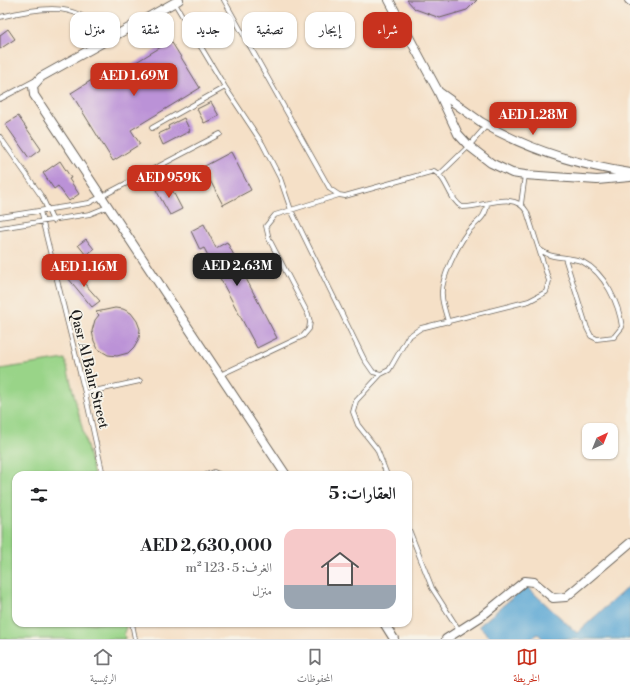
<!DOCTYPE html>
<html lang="ar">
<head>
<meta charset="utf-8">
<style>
  body { margin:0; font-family:"Libre Bodoni",Amiri,serif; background:#f2f2f2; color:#202124; direction:rtl; height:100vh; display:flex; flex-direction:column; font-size:15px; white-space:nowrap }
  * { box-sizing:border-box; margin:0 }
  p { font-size:13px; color:#757577 }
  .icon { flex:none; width:22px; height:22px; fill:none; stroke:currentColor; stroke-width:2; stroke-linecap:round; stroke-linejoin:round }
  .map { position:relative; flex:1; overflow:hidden; direction:ltr }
  .details { position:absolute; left:12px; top:471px; width:400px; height:156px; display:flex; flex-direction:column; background:#fff; border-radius:12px; box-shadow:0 1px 3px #0004; direction:rtl }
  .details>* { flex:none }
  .banner { position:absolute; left:12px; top:12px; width:400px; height:36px; direction:rtl; display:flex; gap:8px }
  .needle { width:26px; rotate:43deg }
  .tools { position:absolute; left:582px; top:423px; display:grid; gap:8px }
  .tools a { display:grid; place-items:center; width:36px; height:36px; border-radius:8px; background:#fff; box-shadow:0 1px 3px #0004; font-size:20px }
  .price { position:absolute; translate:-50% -34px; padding:0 9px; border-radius:8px; background:#c8321e; color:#fff; font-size:13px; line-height:26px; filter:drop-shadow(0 1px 2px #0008) }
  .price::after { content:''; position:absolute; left:50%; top:24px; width:12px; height:9px; margin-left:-6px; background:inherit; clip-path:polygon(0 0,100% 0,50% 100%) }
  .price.active { background:#222; color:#fff }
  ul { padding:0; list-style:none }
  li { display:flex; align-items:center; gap:12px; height:100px; padding:0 16px }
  li span { display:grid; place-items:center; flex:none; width:112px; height:80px; border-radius:12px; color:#555 }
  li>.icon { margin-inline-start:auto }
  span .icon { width:48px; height:48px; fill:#fffc; stroke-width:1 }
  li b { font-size:17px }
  h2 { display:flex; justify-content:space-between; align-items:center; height:48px; padding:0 16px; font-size:17px }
  .chip { padding:0 14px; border-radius:12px; background:#fff; box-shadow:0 1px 3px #0004; font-size:14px; line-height:36px }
  .chip.active { background:#c8321e; color:#fff }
  .menu { display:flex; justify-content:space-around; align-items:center; height:56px; border-top:1px solid #e0e0e0; background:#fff; font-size:11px; color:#757577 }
  .menu a { display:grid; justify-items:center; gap:2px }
  .menu .active { color:#c8321e }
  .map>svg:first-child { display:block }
</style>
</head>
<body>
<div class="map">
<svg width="630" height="639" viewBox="0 0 630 639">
  <rect width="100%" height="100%" fill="#f7f3e8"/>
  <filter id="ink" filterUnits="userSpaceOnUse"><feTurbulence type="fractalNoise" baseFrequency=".025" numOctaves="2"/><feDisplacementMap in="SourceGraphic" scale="8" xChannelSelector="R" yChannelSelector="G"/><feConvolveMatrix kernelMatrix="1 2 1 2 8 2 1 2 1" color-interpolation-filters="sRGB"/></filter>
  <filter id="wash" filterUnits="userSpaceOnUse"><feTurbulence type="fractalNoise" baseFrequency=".012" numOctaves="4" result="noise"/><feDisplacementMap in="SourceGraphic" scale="16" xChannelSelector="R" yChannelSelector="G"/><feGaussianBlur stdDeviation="0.9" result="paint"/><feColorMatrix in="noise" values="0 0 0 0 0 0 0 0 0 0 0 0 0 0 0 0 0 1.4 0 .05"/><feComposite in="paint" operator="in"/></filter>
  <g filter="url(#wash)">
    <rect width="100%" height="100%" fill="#f5e0c7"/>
    <path fill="#99d488" stroke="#5a7852" d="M65,359l29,116h-78v148h111l-3,10 1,6h-125v-270z"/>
    <path fill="#5ba7d4" stroke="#3c6278" d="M630,585v54h-87l-5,-5 -7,5h-39l-13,-13 47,-40 51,47z"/>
    <g id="blocks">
      <path fill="#bb92d7" d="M407,0h70l-10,10 -27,8 -25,-9z
        M84,22l11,10 -11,7 -8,-12z
        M8,29l7,10 -15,10v-14z
        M171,41l29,47 -69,42 9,14 -27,17 -42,-68 48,-30 4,7z
        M211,102l8,14 -15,7 -7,-14z
        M18,116l23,33 -12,9 -24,-34z
        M184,118l6,13 -27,14 -5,-11 11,-5 -1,-3z
        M231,152l20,38 -28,15 -20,-38z
        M60,161l11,17 -2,1 10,15 -10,7 -11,-15 -4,3 -11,-16z
        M169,184l13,25 -12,6 -14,-25z
        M204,224l12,24 11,-6 50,96 -20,10 -53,-100 -4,2 -9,-19z
        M86,239l8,10 -8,6 -8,-10z
        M78,270l9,11 -3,2 16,18 -8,6 -24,-29z
        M115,308l8,1 8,4 6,8 3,8 -1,9 -5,9 -6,6 -11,3 -9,-1 -10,-6 -4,-8 -2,-10 3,-11 4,-5 -3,-3z"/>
    </g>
  </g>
  <g filter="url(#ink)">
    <use href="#blocks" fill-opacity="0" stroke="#686158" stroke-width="1"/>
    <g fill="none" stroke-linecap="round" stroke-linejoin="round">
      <g stroke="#686158" stroke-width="5.5">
        <path id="service" d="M224,0l106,189 9,6 6,1 89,-25c14,8 14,27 28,36 21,1 52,-18 65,5l22,69 -3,11 -17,9 -108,27 -13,9 -16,28 -3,5 -8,4 -25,27 -3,11 5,13 19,24 10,26
          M174,2l51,85 37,56 18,35 11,32 73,149 9,13 8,2
          M0,17c44,-11 82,-17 106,23
          M0,99l34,-18
          M152,128l73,-41
          M0,137l42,60 11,24
          M440,174l29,-28 18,-21
          M521,204l4,-29
          M40,211l45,182 18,82
          M0,217l89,-14 131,-69
          M0,228l90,-14 17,-7
          M539,249c4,3 9,6 14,7 10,2 21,2 30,6 22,11 36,42 39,65l-8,10 -17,2 -6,-3 -4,-8 -22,-70
          M448,322c-2,-9 -6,-18 -6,-27 -2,-15 16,-50 25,-62 8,-11 19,-14 20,-29
          M220,375l83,-39 6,-7 1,-7 -2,-8 -39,-75 -3,-13 9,-11 64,-20
          M85,393l55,-12
          M206,475l8,-3 7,3
          M408,527l24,61 27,42
          M132,623l3,16"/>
      </g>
      <g stroke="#686158" stroke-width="10">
        <path id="minor" d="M179,0l-138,77 -8,9 1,9 252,380
          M389,0l49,91 20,43 11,12 22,17 21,10 13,2 72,5 33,-3
          M629,0l1,1
          M439,92c14,10 28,20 42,30 45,27 98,43 149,51
          M384,623l10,16
          M446,639l36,-23 43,-35 9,1 19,16 13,-1 64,-54"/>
      </g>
      <use href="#service" stroke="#fff" stroke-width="4"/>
      <use href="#minor" stroke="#fff" stroke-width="8"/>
    </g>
  </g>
  <g text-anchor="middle" stroke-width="3.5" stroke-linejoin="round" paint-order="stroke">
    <g font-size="14" fill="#1c1c1c" stroke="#f7f3e8">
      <text transform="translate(90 369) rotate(76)" y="5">Qasr Al Bahr Street</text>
    </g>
  </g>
</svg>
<div class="tools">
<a><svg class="needle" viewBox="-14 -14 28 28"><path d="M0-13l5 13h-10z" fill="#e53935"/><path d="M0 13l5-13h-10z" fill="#757577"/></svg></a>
</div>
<b class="price" style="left:134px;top:97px">AED 1.69M</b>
<b class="price" style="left:533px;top:136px">AED 1.28M</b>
<b class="price" style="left:169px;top:199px">AED 959K</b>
<b class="price active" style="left:237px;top:287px">AED 2.63M</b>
<b class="price" style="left:84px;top:288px">AED 1.16M</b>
<div class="banner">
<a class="chip active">شراء</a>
<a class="chip">إيجار</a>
<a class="chip">تصفية</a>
<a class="chip">جديد</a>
<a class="chip">شقة</a>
<a class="chip">منزل</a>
</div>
<section class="details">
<h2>العقارات: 5<svg class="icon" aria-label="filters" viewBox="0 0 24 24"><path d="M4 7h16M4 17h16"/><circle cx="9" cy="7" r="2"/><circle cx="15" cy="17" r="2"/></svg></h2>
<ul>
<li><span style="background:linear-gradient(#f6c9c9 70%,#9aa5b1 0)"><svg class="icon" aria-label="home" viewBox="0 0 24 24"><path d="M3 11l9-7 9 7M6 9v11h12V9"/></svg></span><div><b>AED 2,630,000</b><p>الغرف: 5 · 123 m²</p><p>منزل</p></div></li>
</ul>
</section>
</div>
<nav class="menu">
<a class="active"><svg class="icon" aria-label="map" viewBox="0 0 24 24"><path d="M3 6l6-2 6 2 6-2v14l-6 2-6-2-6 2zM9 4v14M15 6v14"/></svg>الخريطة</a>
<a><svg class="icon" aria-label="saved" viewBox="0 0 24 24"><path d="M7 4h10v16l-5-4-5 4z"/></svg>المحفوظات</a>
<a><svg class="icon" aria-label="home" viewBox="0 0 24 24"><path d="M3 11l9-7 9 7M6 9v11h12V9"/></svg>الرئيسية</a>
</nav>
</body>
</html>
